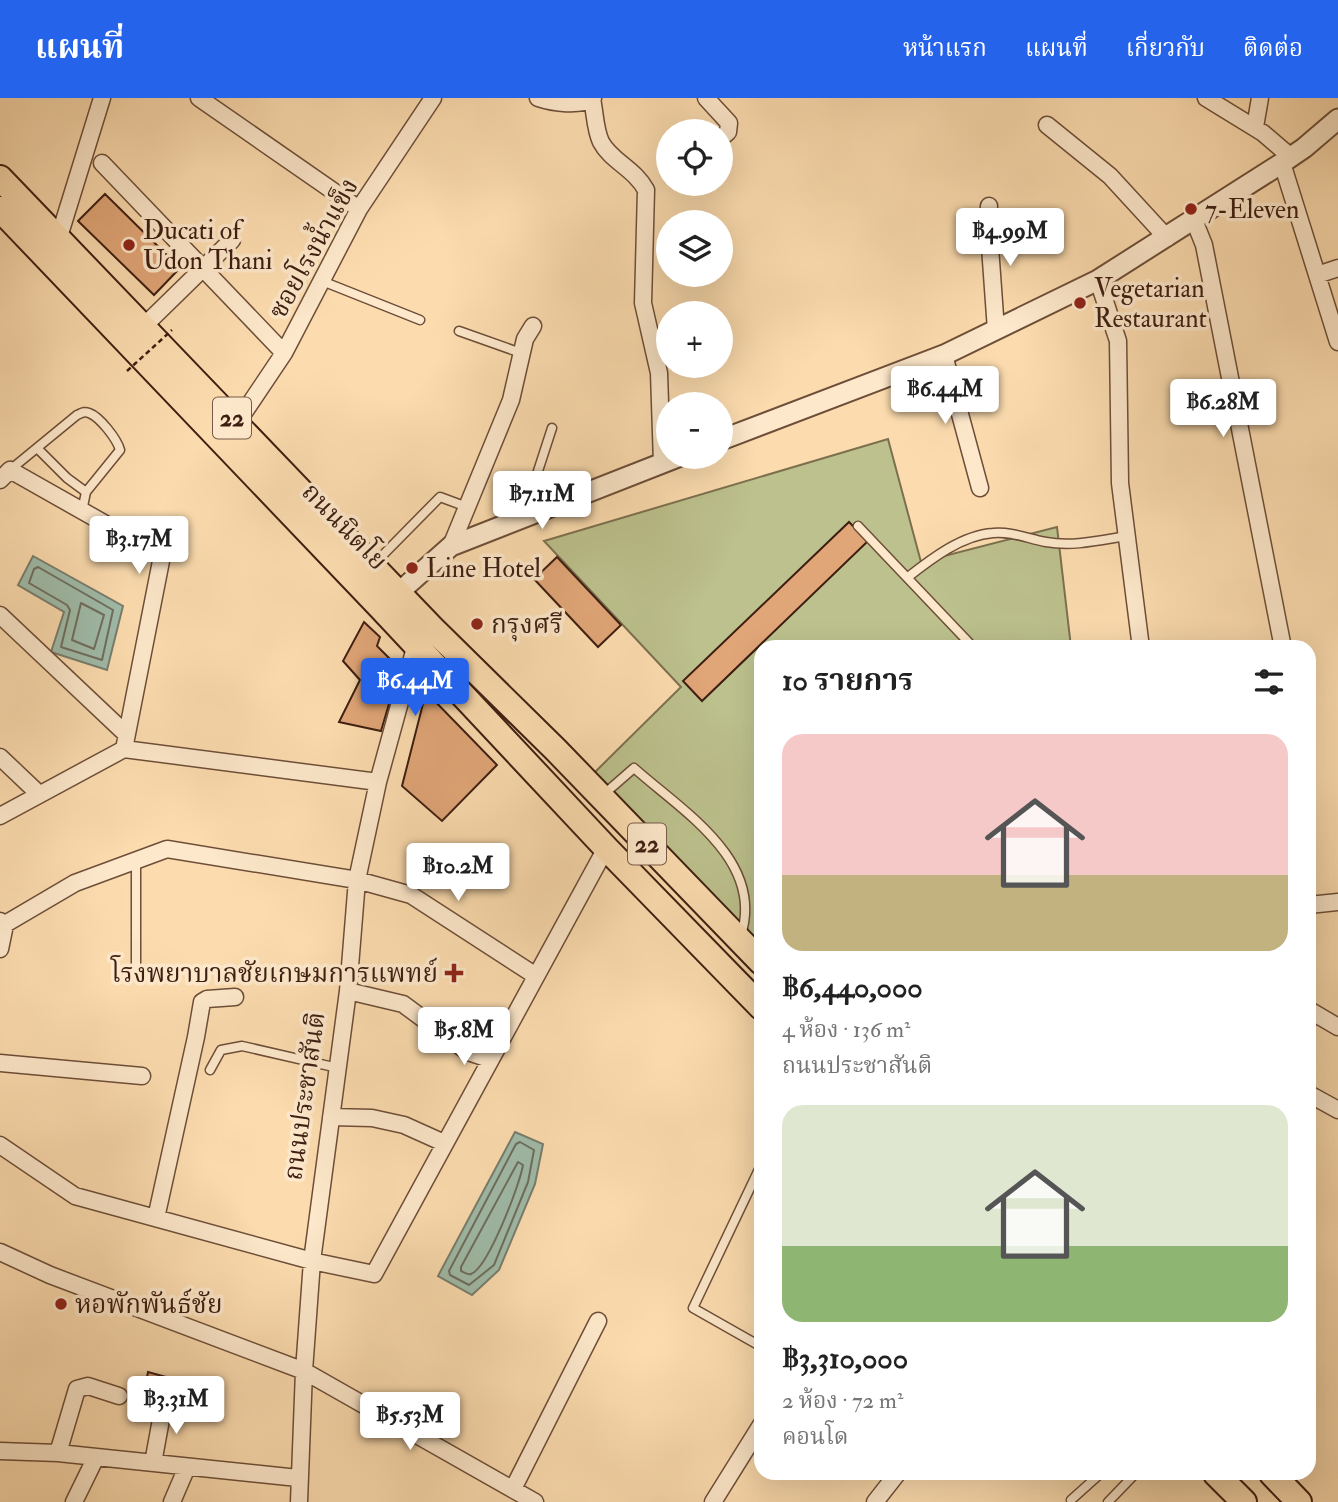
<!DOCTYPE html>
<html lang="th">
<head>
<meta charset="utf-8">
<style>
  body { margin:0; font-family:"IM FELL Double Pica","Noto Serif Thai",serif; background:#f6f6f6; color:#222; height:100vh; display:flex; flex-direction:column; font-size:26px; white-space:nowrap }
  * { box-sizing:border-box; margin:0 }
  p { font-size:23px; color:#767676 }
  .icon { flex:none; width:38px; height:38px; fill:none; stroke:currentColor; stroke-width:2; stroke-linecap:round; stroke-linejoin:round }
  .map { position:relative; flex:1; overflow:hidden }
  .drawer { position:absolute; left:754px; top:542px; width:562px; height:840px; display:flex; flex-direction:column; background:#fff; border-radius:21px; box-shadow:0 7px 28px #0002 }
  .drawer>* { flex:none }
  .fabs { position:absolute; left:656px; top:21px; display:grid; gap:14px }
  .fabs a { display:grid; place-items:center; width:77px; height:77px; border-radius:50%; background:#fff; box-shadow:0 7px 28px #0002; font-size:35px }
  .price { position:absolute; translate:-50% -60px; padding:0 16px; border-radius:7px; background:#fff; color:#222; font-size:23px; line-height:46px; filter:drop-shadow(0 2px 4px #0008) }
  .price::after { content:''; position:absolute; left:50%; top:42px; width:21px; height:16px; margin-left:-10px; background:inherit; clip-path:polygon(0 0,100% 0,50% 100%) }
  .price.on { background:#2563eb; color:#fff }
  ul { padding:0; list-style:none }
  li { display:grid; align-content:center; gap:14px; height:371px; padding:0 28px }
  li span { display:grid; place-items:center; height:217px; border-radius:21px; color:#555 }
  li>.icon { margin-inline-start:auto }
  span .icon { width:126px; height:126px; fill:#fffc; stroke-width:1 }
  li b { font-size:30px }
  h2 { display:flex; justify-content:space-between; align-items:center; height:84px; padding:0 28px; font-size:30px }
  header { display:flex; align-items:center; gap:42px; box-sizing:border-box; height:98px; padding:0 35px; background:#2563eb; color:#fff }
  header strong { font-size:33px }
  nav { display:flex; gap:38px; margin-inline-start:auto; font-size:24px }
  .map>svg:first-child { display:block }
</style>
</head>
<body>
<header>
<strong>แผนที่</strong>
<nav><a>หน้าแรก</a><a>แผนที่</a><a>เกี่ยวกับ</a><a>ติดต่อ</a></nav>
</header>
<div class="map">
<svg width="1338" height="1404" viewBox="0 0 1338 1404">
  <rect width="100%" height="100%" fill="#fcdcaf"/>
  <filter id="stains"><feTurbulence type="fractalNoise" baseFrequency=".00286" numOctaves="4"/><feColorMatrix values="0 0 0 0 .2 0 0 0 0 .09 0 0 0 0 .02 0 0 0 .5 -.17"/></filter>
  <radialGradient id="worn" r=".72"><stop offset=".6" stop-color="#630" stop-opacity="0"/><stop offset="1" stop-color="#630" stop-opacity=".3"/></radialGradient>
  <path fill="#bcc18d" stroke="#7c704f" stroke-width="2" d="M888,341l33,123 136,-35 14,120 -310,1v303l-169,-176 89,-88 -137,-146z"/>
  <path fill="#9fbcaa" stroke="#787d6d" stroke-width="2" d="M33,458l90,50 -16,64 -56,-18 13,-40 -46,-27z
    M515,1034l28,12 -8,40 -36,86 -27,25 -34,-19z"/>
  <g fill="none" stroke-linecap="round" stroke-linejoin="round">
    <path stroke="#6e6d5e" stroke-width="2" d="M38,469l75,43 -11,50 -41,-13 9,-37 -3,-5 -38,-22 5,-14z
      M81,505l23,12 -10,34 -22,-9z
      M520,1044l14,8 -6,32 -34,83 -25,20 -19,-10 -1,-4 67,-127z
      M518,1064l5,3c-3,19 -35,103 -52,109 -3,1 -6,-1 -10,-3v-4z"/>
  </g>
  <path fill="#e1a678" stroke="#3d1e11" stroke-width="2" d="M105,96l75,74 -26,27 -76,-74z
    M849,424l19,19 -166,160 -19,-20z
    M557,459l64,68 -23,22 -64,-68z
    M364,524l16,15 -3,9 19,19 -10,30 5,2 -10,34 -42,-9 21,-42 -17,-19z
    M426,594l71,73 -55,56 -40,-35z
    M148,1274l25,7 -7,24 -4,5 -15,-5 3,-15 -5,-1z"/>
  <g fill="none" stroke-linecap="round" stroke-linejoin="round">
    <g stroke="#6d4e38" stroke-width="11">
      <path id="service" d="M322,183l98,39
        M459,233l62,22
        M38,351l29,29 19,14
        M10,372l67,-55c5,-2 7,-4 12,-2 11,4 28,26 31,37l-34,42 -4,19
        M524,416l28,-86
        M858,428l116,122
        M375,465l65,-66 27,10
        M908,479c23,-18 54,-42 85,-44 18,-2 36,6 53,9 27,5 55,-2 81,-6
        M603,697l31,-27c47,42 131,92 107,167
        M136,868v-105
        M210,972l11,-20 21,-4 96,22
        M761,1067l-68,143 67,38 1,-2
        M1071,1402l29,-26
        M1108,1404l27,-28"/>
    </g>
    <g stroke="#6d4e38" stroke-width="19">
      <path id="minor" d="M199,0l160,111
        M538,0c15,5 42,9 55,0
        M706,0l23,25 -1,9 -7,6
        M1206,0l57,35 28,24
        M592,1c3,13 3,31 9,43 10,19 34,27 45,48l-3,113 16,70 3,90
        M1047,27l63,51 57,62
        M1255,29l5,-29
        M102,65l182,190
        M1282,65l56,179
        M989,108l-1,13 8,111
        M1194,122l10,25 79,403
        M59,139l43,-139
        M1317,177l21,-7
        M1098,182l20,61 2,142 21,165
        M144,228l88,-86
        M944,257l36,133
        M237,325l47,-70 75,-144 74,-111
        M0,382l10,-10 152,86 -38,193 -124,67
        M451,448l60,-146 14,-61 8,-13
        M0,517l126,119
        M124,651l254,33
        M0,659l39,37
        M1309,807l29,-3
        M0,823l5,4 -5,24
        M0,829l75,-44 92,-34 190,31 54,15 125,81
        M348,893l55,13 65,48 21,7
        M1309,912l29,17
        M0,965l142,13
        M1309,996l29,16
        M331,1019l41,1 32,7 40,18
        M0,1047l75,51 237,65 62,13 232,-426
        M156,1120l40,-181 6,-35 5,-3 28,-2
        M0,1154l50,23 254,96 231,131
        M0,1353l58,2 240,25
        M58,1355l19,-64 11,-3 31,10
        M153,1365l11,-60
        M513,1391l85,-168
        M74,1404l22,-45
        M172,1404l15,-35
        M299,1404l5,-131 8,-110 36,-270 9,-111 21,-98 38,-138
        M713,1404l48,-77
        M875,1404l22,-28"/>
    </g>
    <g stroke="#6d4e38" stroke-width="23">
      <path id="tertiary" d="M721,342l223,-85 154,-75 184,-117 22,-15 34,-29
        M388,504l63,-56 227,-89"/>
    </g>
    <g stroke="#3d1e11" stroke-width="28">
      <path id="primary" d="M0,80l432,450 124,122 205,212
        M0,111l382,400 224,239 155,159
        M1216,1376l28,28
        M1272,1376l27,28"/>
    </g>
    <use href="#service" stroke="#fde8cb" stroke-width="8"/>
    <use href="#minor" stroke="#fde8cb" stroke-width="16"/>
    <use href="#tertiary" stroke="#fde8cb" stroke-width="19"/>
    <use href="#primary" stroke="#fcdcaf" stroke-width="24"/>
    <path stroke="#3d1e11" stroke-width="2.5" stroke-dasharray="5 3.5" stroke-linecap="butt" d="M127,273l45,-41"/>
  </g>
  <g fill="#8f2418" stroke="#fde8cb" stroke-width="2.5">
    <circle cx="1191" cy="111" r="7"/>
    <circle cx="129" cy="147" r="7"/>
    <circle cx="1080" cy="205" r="7"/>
    <circle cx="412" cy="470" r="7"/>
    <circle cx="477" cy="526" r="7"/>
    <path d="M450.5 864.5h7v7h7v7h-7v7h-7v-7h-7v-7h7z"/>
    <circle cx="61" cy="1206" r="7"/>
  </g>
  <g text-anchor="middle" stroke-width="7" stroke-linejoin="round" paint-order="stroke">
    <g fill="#fde8cb" stroke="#775b49" stroke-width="2">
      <rect x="213" y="299.5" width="38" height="41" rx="5"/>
      <rect x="628" y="725.5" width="38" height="41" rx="5"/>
    </g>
    <g font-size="24" font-weight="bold" fill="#3d1e11">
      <text x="232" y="328">22</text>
      <text x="647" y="754">22</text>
    </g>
    <g font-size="26" fill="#3d1e11" stroke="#fde8cb" text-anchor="start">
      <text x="1205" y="120">7-Eleven</text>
      <text x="143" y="141">Ducati of<tspan x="143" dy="30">Udon Thani</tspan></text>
      <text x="1094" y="199">Vegetarian<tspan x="1094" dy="30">Restaurant</tspan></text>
      <text x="426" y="479">Line Hotel</text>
      <text x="491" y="535">กรุงศรี</text>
      <text x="438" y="884" text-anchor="end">โรงพยาบาลชัยเกษมการแพทย์</text>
      <text x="75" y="1215">หอพักพันธ์ชัย</text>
    </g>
    <g font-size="26" fill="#3d1e11" stroke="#fde8cb">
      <text transform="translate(313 150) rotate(-61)" y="9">ซอยโรงน้ำแข็ง</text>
      <text transform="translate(345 428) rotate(46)" y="9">ถนนนิตโย</text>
      <text transform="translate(304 998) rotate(-82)" y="9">ถนนประชาสันติ</text>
    </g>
  </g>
  <rect width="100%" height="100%" filter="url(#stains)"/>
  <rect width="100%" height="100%" fill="url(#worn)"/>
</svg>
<div class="fabs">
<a><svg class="icon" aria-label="locate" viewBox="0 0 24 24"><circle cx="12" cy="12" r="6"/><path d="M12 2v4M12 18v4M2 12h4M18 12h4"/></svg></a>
<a><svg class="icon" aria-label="layers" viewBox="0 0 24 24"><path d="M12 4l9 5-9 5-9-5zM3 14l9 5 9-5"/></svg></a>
<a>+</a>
<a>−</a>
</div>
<b class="price" style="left:1010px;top:170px">฿4.99M</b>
<b class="price" style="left:945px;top:328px">฿6.44M</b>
<b class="price" style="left:1223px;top:341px">฿6.28M</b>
<b class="price" style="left:542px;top:433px">฿7.11M</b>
<b class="price" style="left:139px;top:478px">฿3.17M</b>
<b class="price on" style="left:415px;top:620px">฿6.44M</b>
<b class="price" style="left:458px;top:805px">฿10.2M</b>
<b class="price" style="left:464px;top:969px">฿5.8M</b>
<b class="price" style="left:176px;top:1338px">฿3.31M</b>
<b class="price" style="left:410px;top:1354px">฿5.53M</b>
<section class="drawer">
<h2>10 รายการ<svg class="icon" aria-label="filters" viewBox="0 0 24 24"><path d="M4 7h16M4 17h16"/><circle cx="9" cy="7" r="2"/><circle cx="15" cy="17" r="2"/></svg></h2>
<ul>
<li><span style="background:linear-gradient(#f6c9c9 65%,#c2b280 0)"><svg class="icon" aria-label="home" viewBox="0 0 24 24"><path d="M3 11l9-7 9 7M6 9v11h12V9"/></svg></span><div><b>฿6,440,000</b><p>4 ห้อง · 136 m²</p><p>ถนนประชาสันติ</p></div></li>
<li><span style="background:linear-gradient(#dfe7d0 65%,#8fb573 0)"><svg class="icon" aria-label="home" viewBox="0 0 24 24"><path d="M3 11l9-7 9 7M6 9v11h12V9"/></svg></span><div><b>฿3,310,000</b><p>2 ห้อง · 72 m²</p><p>คอนโด</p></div></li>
</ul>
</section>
</div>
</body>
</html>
